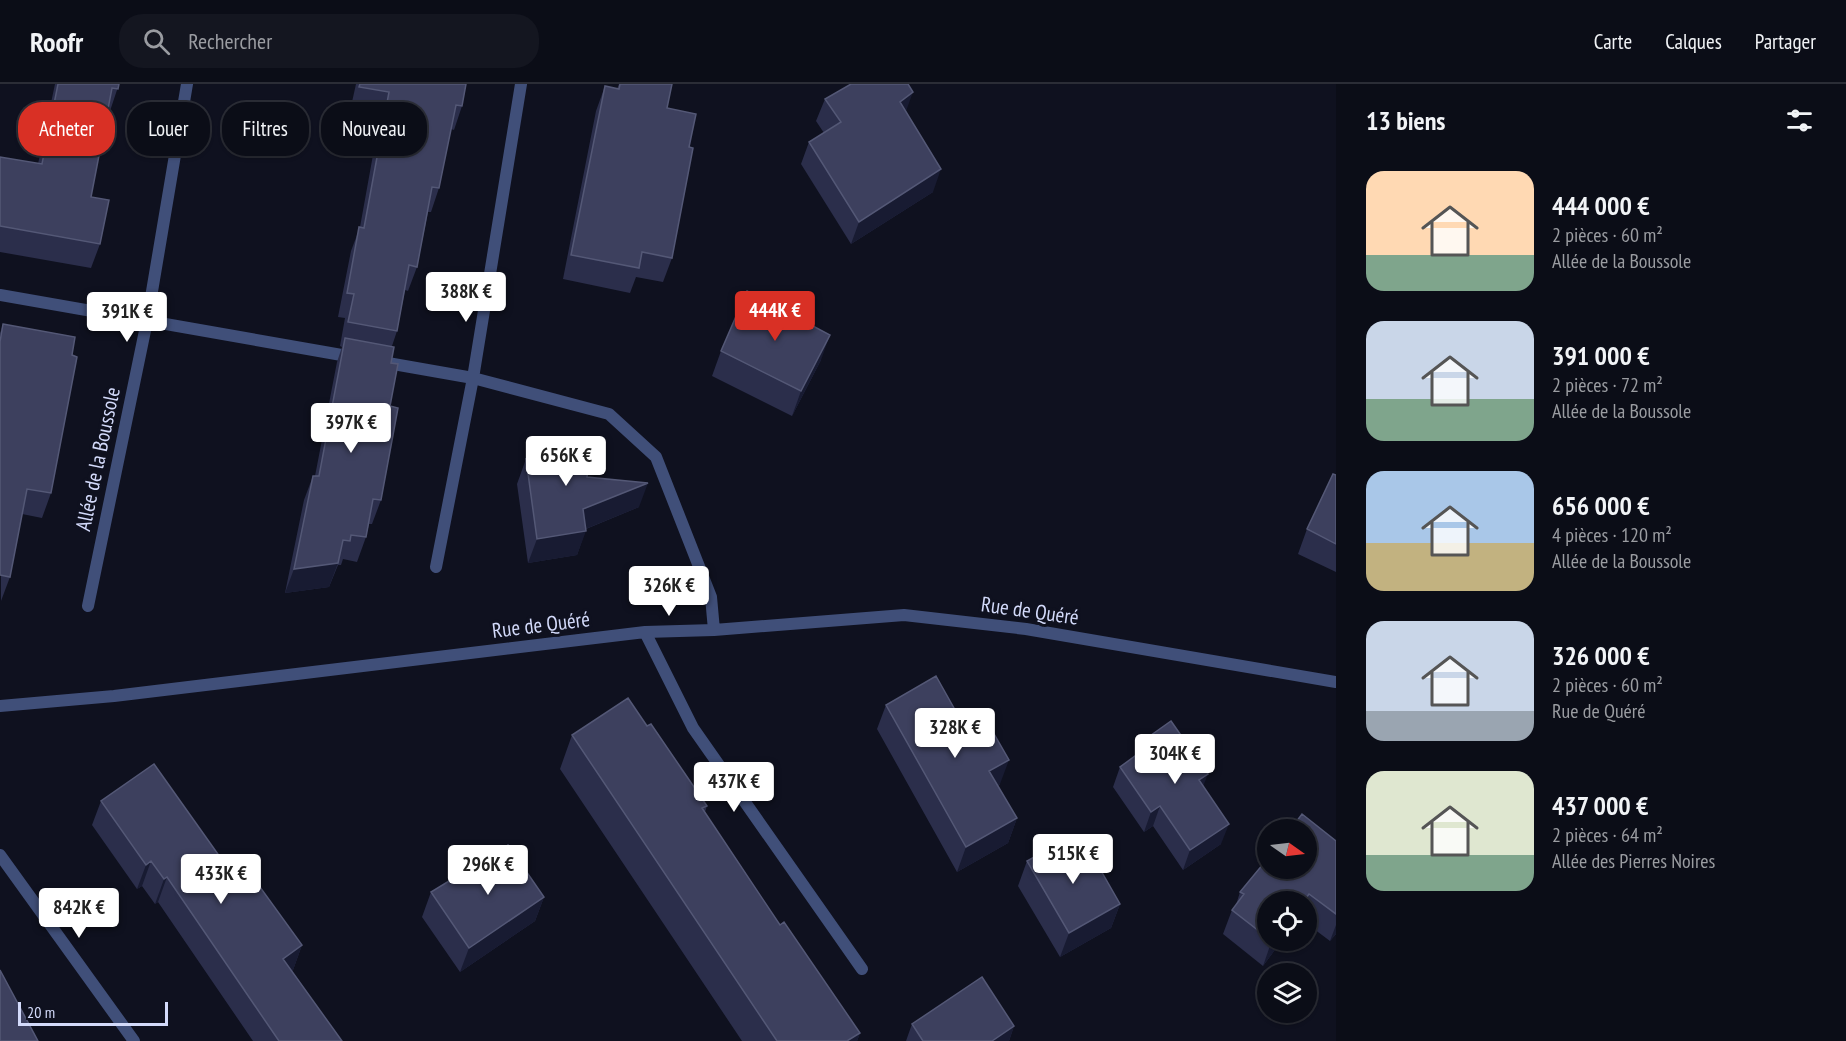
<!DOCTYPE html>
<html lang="fr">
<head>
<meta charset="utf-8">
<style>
  body { margin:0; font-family:"PT Sans Narrow",sans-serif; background:#141620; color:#f1f3f6; height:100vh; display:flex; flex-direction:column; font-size:22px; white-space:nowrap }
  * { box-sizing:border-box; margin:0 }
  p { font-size:20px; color:#9a9ca1 }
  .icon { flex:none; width:33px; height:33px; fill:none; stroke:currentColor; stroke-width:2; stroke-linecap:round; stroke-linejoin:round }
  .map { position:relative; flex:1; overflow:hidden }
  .sheet { display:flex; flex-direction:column; background:#0b0d17; width:510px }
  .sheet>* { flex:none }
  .top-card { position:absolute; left:18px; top:18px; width:570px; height:54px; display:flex; gap:12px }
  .needle { width:39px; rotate:104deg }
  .tools { position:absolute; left:1257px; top:735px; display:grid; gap:12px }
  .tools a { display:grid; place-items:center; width:60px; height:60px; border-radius:50%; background:#0b0d17; box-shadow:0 2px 4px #0004,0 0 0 2px #2b2d36; font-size:30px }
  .scale { position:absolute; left:18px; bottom:15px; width:150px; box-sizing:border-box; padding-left:6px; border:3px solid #d3dafa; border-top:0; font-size:16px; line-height:21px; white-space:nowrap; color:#d3dafa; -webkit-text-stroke:4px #0f111f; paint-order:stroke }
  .price { position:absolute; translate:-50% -51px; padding:0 14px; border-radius:6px; background:#fff; color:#222; font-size:20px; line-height:39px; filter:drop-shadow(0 2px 3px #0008) }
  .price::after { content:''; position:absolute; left:50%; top:36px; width:18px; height:14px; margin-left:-9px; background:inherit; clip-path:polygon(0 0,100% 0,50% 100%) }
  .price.selected { background:#d93025; color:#fff }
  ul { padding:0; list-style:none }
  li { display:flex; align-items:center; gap:18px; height:150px; padding:0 30px }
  li span { display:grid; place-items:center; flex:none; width:168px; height:120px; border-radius:18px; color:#555 }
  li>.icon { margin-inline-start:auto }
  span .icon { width:72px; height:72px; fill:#fffc; stroke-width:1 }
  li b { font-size:26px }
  h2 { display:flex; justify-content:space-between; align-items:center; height:72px; padding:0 30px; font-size:26px }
  .tag { padding:0 21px; border-radius:24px; background:#0b0d17; box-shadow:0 2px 4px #0004,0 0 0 2px #2b2d36; font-size:21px; line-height:54px }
  .tag.selected { background:#d93025; color:#fff }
  header { display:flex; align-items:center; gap:36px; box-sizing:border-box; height:84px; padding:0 30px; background:#0b0d17; border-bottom:2px solid #2b2d36 }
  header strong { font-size:28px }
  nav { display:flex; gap:33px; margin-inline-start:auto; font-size:21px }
  .search { width:420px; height:54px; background:#141620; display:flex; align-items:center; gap:15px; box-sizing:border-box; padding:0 21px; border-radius:24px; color:#9a9ca1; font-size:22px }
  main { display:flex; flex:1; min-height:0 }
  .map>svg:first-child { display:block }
</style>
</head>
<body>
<header>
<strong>Roofr</strong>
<div class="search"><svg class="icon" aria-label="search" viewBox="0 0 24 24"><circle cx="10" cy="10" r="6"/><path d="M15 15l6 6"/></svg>Rechercher</div>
<nav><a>Carte</a><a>Calques</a><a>Partager</a></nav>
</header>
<main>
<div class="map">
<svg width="1336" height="957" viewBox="0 0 1336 957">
  <rect width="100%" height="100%" fill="#0f111f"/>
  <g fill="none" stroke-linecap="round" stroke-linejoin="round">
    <path stroke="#404f79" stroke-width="12" d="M0,211l353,62
      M382,278l91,16 136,36 47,43 55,140 3,33
      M436,483l37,-189 48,-294
      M88,522l59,-285 40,-237
      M645,548l48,96 169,241
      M0,622l114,-10 531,-64 69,-2 190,-15 122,14 310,53
      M0,771l134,186"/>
  </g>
  <path fill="#2b2e4b" d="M55,0h64l-10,30 -2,-1 -16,84 9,47 -9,24 -91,-16v-95l38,7z
    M356,0h110l-4,22 -8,24 -3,-1 -12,59 -8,24h-3l-11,55 -9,24 -3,-1 -8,41 -5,15 -2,60 -9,94 -9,24h-3l-3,13 -9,25 -14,-3 -2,6h-3l-9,22 -44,6 19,-93 9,-24h2l22,-114 5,-15 -2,-1 5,-28 -7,-1 13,-66 9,-24 20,-111 -30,-5z
    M619,0h51l-3,24 22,39 -17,111 -9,24 -27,-5 -6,16 -67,-14 33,-168 9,-25 12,3z
    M825,15l81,13 27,80 -82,52 -50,-80 8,-22 15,-9 -8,-12z
    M3,240l69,31 -21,138 -9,25 -20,-4 -12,63 -9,24 -1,-268z
    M721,267l100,9 -29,56 -80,-40z
    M535,355l52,38 52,30 -53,22 -9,26 -49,8 -11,-79 9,-25h1z
    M1336,391v97l-38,-18 9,-25z
    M886,621l77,19 37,60 -2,2 19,32 -9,25 -51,29 -80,-143z
    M647,642l60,80 -2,6 75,113 80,108 -3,8h-115l-182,-272 12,-34z
    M1140,659l63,43 18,58 -38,26 -30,-44 -9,6 -31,-45 7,-20 15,-11z
    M101,717l131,73 70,71 -9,25 -1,1 50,70h-89l-95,-139 -3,2 -13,-18 -5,3 -45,-64z
    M1336,757v93l-6,7 -24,-18v-21h-38v38h14l-19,26 -40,-32 9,-24 4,-5 4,-13z
    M1027,777h54l39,43 -9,24 -51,29 -42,-71z
    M431,808l113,5 -9,24 -75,51 -38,-55z
    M912,940l102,2 -5,15h-103z"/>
  <path fill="#181b32" d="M913,8l-8,22 -5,-12z
    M941,85l-8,23 -82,52 8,-22z
    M830,251l-9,25 -29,56 9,-25z
    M648,399l-9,24 -61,25 8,-1 -9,24 -49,8 9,-24 46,-30z
    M338,479l-9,24 -44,6 9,-24z
    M1009,676l-9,24 -20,11 9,-24z
    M1208,690l-8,20 -1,-14z
    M1160,722l-7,20 -9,6 7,-20z
    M1017,734l-9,25 -51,29 9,-25z
    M1229,740l-8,20 -38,26 7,-20z
    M151,777l-9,25 -5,3 9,-24z
    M167,793l-9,25 -3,2 9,-25z
    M544,813l-9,24 -75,51 9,-24z
    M1120,820l-9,24 -51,29 9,-24z
    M1336,841v9l-6,7z
    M1272,856h10l-19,26z
    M302,861l-9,25 -18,13 8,-24z
    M1014,942l-5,15h-17z
    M860,949l-3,8h-10z"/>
  <path fill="#3d405e" stroke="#545876" stroke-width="1.5" d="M58,0h61l-1,5 -6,-1 -21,109 18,3 -9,44 -100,-18v-69l42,7z
    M360,0h106l-4,22 -6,-1 -17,83 -7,-1 -15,80 -8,-2 -12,66 -49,-9 6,-28 -7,-1 12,-66 5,1 25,-136 -30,-5z
    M620,0h52l-5,24 29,6 -7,33 4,1 -21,110 -30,-6 -3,16 -68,-13 34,-169 14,3z
    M851,0h57l5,8 -13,10 41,67 -82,53 -50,-80 32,-20 -16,-23z
    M747,207l83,44 -29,56 -80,-40z
    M3,240l72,13 -3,18 5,2 -26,136 -24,-4 -17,88 -10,-2v-233z
    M345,254l49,9 -3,16 7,1 -8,42 8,2 -17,92 -8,-1 -7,38 -15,-2 -1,6 -7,-1 -5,23 -44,6 19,-93h6z
    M535,355l56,7 -4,31 61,6 -65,26 3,22 -49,8 -11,-80 6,1z
    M1333,390l3,1v69l-29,-15z
    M936,592l27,48 19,-11 27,47 -20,11 28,47 -51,29 -80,-142z
    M628,614l19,28 4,-2 56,82 -5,2 78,117 4,-3 76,111 -13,8h-70l-205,-306z
    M1171,637l37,53 -9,6 30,44 -39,26 -30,-44 -9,6 -31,-45 23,-17 -3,-7z
    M154,680l78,110 12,-9 58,80 -19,14 59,82h-63l-112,-164 -3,2 -13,-18 -5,4 -45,-64z
    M1302,730l34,27v73l-27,-20 -6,8h-35v36l-36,-28 12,-16 -4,-2 28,-34v10h38v-38h-16z
    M1068,754l13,23 11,-6 28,49 -51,29 -42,-72z
    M508,761l36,52 -75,51 -38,-56z
    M0,886l38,71h-38z
    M982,893l32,49 -22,15h-69l-11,-17z"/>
  <g text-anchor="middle" stroke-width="6" stroke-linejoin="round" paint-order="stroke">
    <g font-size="21" fill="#d3dafa" stroke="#0f111f">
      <text transform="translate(98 375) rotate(-78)" y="7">Allée de la Boussole</text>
      <text transform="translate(1030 527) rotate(8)" y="7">Rue de Quéré</text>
      <text transform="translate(541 541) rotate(-7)" y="7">Rue de Quéré</text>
    </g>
  </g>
</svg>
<div class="tools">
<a><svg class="needle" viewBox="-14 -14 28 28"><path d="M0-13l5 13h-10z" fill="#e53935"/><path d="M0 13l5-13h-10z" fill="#9a9ca1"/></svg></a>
<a><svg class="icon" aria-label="locate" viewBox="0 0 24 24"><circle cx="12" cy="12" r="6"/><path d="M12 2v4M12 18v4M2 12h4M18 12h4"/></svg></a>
<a><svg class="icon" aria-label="layers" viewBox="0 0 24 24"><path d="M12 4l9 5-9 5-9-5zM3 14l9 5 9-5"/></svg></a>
</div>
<div class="scale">20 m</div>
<b class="price" style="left:466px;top:239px">388K €</b>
<b class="price selected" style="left:775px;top:258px">444K €</b>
<b class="price" style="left:127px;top:259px">391K €</b>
<b class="price" style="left:351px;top:370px">397K €</b>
<b class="price" style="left:566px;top:403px">656K €</b>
<b class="price" style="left:669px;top:533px">326K €</b>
<b class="price" style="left:955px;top:675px">328K €</b>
<b class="price" style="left:1175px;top:701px">304K €</b>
<b class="price" style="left:734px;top:729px">437K €</b>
<b class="price" style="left:1073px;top:801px">515K €</b>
<b class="price" style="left:488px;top:812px">296K €</b>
<b class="price" style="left:221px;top:821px">433K €</b>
<b class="price" style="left:79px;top:855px">842K €</b>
<div class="top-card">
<a class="tag selected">Acheter</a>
<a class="tag">Louer</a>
<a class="tag">Filtres</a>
<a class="tag">Nouveau</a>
</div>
</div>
<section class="sheet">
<h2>13 biens<svg class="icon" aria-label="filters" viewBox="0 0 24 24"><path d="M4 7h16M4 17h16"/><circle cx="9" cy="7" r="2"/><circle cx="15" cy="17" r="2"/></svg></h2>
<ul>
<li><span style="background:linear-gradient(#ffd9b3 70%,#7fa58c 0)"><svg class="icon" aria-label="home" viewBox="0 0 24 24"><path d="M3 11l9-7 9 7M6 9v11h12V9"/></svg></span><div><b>444 000 €</b><p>2 pièces · 60 m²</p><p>Allée de la Boussole</p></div></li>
<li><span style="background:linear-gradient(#c9d6e8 65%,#7fa58c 0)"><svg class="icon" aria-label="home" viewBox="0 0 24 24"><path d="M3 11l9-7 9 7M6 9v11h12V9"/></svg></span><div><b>391 000 €</b><p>2 pièces · 72 m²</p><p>Allée de la Boussole</p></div></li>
<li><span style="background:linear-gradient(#a9c7e8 60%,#c2b280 0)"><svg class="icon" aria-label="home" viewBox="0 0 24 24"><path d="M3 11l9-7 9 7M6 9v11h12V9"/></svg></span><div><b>656 000 €</b><p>4 pièces · 120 m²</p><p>Allée de la Boussole</p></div></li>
<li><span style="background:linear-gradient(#c9d6e8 75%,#9aa5b1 0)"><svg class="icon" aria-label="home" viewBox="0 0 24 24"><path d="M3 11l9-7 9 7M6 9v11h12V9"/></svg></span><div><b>326 000 €</b><p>2 pièces · 60 m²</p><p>Rue de Quéré</p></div></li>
<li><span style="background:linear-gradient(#dfe7d0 70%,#7fa58c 0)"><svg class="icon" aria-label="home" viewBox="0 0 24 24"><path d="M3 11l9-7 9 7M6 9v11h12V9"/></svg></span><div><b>437 000 €</b><p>2 pièces · 64 m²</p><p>Allée des Pierres Noires</p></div></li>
</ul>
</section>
</main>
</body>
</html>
